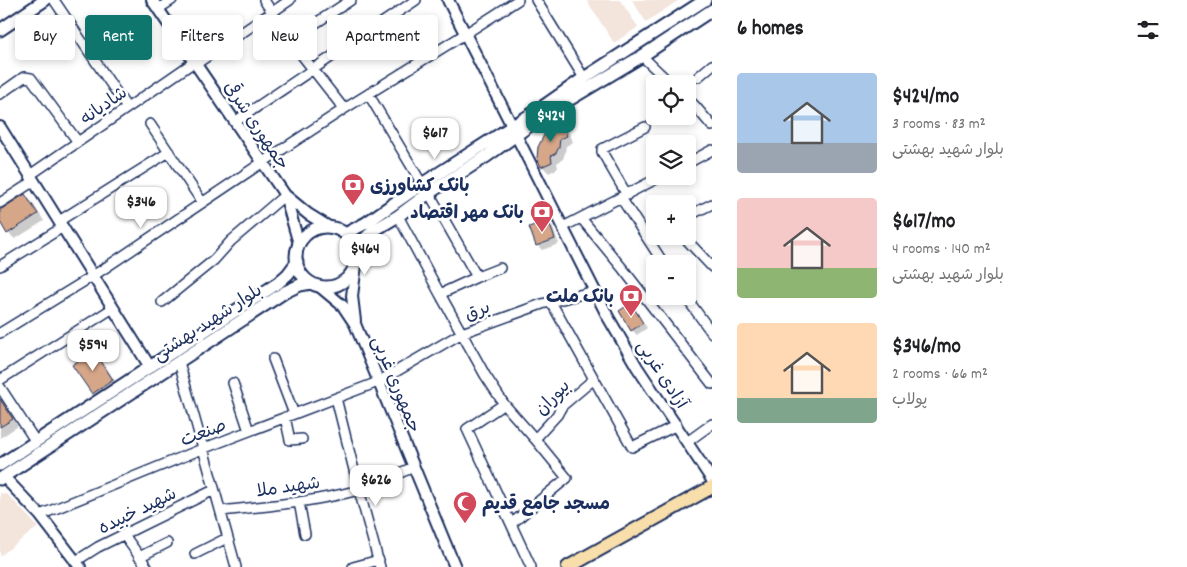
<!DOCTYPE html>
<html lang="en">
<head>
<meta charset="utf-8">
<style>
  body { margin:0; font-family:Dekko,"Playpen Sans Arabic",sans-serif; background:#f2f2f2; color:#202124; height:100vh; display:flex; flex-direction:column; font-size:19px; white-space:nowrap }
  * { box-sizing:border-box; margin:0 }
  p { font-size:16px; color:#757577 }
  .icon { flex:none; width:28px; height:28px; fill:none; stroke:currentColor; stroke-width:2; stroke-linecap:round; stroke-linejoin:round }
  .map { position:relative; flex:1; overflow:hidden }
  .panel { display:flex; flex-direction:column; background:#fff; width:475px }
  .panel>* { flex:none }
  .top-card { position:absolute; left:15px; top:15px; width:475px; height:45px; display:flex; gap:10px }
  .fabs { position:absolute; left:646px; top:75px; display:grid; gap:10px }
  .fabs a { display:grid; place-items:center; width:50px; height:50px; border-radius:5px; background:#fff; box-shadow:0 2px 8px #0003; font-size:25px }
  .price { position:absolute; translate:-50% -42px; padding:0 11px; border-radius:10px; background:#fff; color:#222; font-size:16px; line-height:32px; filter:drop-shadow(0 1px 2px #0008) }
  .price::after { content:''; position:absolute; left:50%; top:30px; width:15px; height:11px; margin-left:-8px; background:inherit; clip-path:polygon(0 0,100% 0,50% 100%) }
  .price.current { background:#0f766e; color:#fff }
  ul { padding:0; list-style:none }
  li { display:flex; align-items:center; gap:15px; height:125px; padding:0 25px }
  li span { display:grid; place-items:center; flex:none; width:140px; height:100px; border-radius:5px; color:#555 }
  li>.icon { margin-inline-start:auto }
  span .icon { width:60px; height:60px; fill:#fffc; stroke-width:1 }
  li b { font-size:21px }
  h2 { display:flex; justify-content:space-between; align-items:center; height:60px; padding:0 25px; font-size:21px }
  .pill { padding:0 18px; border-radius:5px; background:#fff; box-shadow:0 2px 8px #0003; font-size:18px; line-height:45px }
  .pill.current { background:#0f766e; color:#fff }
  main { display:flex; flex:1; min-height:0 }
  .map>svg:first-child { display:block }
</style>
</head>
<body>
<main>
<div class="map">
<svg width="712" height="567" viewBox="0 0 712 567">
  <rect width="100%" height="100%" fill="#fff"/>
  <filter id="ink" filterUnits="userSpaceOnUse"><feTurbulence type="fractalNoise" baseFrequency=".02" numOctaves="2"/><feDisplacementMap in="SourceGraphic" scale="10" xChannelSelector="R" yChannelSelector="G"/><feConvolveMatrix kernelMatrix="1 2 1 2 8 2 1 2 1" color-interpolation-filters="sRGB"/></filter>
  <g filter="url(#ink)">
    <path fill="#f3e4dc" d="M590,0h30l18,27 -24,16 -27,-42z
      M632,0h47l-33,22z
      M0,493l8,2 30,32 -38,29z"/>
    <path fill="#0003" d="M560,122l7,6 6,14 -7,4 -1,7 -2,6 -6,4 1,5 -9,5 -7,-7z
      M25,196l7,6 12,19 -29,18 -7,-6 -8,-13v-9z
      M547,221l5,5 7,18 -17,6 -5,-5z
      M630,305l5,5 12,18 -10,7 -5,-5z
      M93,352l7,6 19,29 -20,13 -6,-6 -20,-28z
      M0,398l18,28 -18,12z"/>
    <path fill="#d6a689" stroke="#1b2f5e" d="M561,120l6,16 -7,3 -1,8 -3,6 -5,3 1,6 -11,5 -4,-9 1,-11 7,-14 5,-6z
      M25,194l13,20 -31,20 -7,-12v-12z
      M548,220l7,19 -19,7 -7,-19z
      M631,303l12,20 -12,8 -12,-20z
      M94,350l19,30 -21,14 -20,-29z
      M0,399l13,20 -13,8z"/>
    <g fill="none" stroke-linecap="round" stroke-linejoin="round">
      <g stroke="#1b2f5e" stroke-width="12">
        <path id="minor" d="M54,0l73,108
          M264,0l26,40 54,69
          M536,0l48,78
          M158,9l14,-9
          M290,40l61,-40
          M642,56l29,28
          M196,64l94,-64
          M698,77l14,-12
          M0,94l24,-17 7,1 47,64
          M369,95l53,89
          M688,99l7,7 17,20
          M236,121l180,-121
          M150,124l52,78
          M688,163l24,-13
          M30,175l164,-113
          M627,195l-25,-43v-3l43,-22
          M621,198l43,66
          M0,203l34,-22
          M398,216l42,78 37,-17 -48,-84
          M688,216l24,-12
          M581,218l42,51 89,115
          M59,221l110,-69
          M563,227l99,-51
          M683,236l29,31
          M0,266l63,-39
          M477,277l23,-9
          M440,294l45,81 19,29
          M685,296l27,37
          M162,302l52,-42 17,-19 54,-46
          M551,302l81,145 45,-22
          M0,333l93,-57 170,-114 81,-53 121,-75 53,-34
          M273,359l21,55
          M179,362l57,205
          M0,380l113,-72
          M233,383l16,48
          M0,387l36,55
          M285,417l5,23 12,-1
          M535,439l22,-24 5,-9 32,-27
          M687,442l25,-18
          M299,502l6,32
          M221,511c46,-5 93,-9 138,-21l-23,-92
          M40,515l162,-66 176,-67 84,-49 80,-29 53,-13
          M511,524l56,-46 -32,-39 -31,-35 -37,25 64,138
          M124,535l23,32
          M195,554l32,-16
          M139,557l28,-14
          M76,561l22,-14 116,-57
          M353,567l26,-7
          M380,567l-21,-77 55,-23"/>
      </g>
      <g stroke="#1b2f5e" stroke-width="14">
        <path id="tertiary" d="M152,0l133,195 14,49
          M448,0l64,126
          M0,127l150,240
          M516,135l92,182 29,50 75,113
          M285,195l23,19 21,13
          M319,286l24,20 12,18 100,243
          M355,321l-3,-25 4,-31
          M4,477l36,38 40,52"/>
      </g>
      <g stroke="#1b2f5e" stroke-width="15">
        <path id="secondary" d="M0,30l45,-30
          M296 257a30 30 0 1 1 60 0a30 30 0 1 1-60 0Z
          M345,234l21,-11 56,-39 119,-76 43,-30 121,-78
          M355,248l18,-17 25,-15 31,-23 58,-37 60,-43 95,-57 70,-46
          M0,465l278,-182 10,-9 9,-12
          M0,479l285,-187 15,-7 11,-2"/>
      </g>
      <g stroke="#1b2f5e" stroke-width="16">
        <path id="primary" d="M568,567l144,-80"/>
      </g>
      <use href="#minor" stroke="#fff" stroke-width="9"/>
      <use href="#tertiary" stroke="#fff" stroke-width="10"/>
      <use href="#secondary" stroke="#fff" stroke-width="11"/>
      <use href="#primary" stroke="#f8deab" stroke-width="12"/>
    </g>
  </g>
  <defs>
    <g id="bank-pin" transform="scale(1.25)"><path d="M0 17L-7.5 6A9.5 9.5 0 1 1 7.5 6Z" fill="#d1495b" stroke="#fff"/><path d="M-6-4H6V4H-6ZM0-2.3a2.3 2.3 0 1 0 0 4.6a2.3 2.3 0 1 0 0-4.6Z" fill="#fff"/></g>
    <g id="mosque-pin" transform="scale(1.25)"><path d="M0 17L-7.5 6A9.5 9.5 0 1 1 7.5 6Z" fill="#d1495b" stroke="#fff"/><path d="M3.5-4.9A6 6 0 1 0 3.5 4.9A5 5 0 1 1 3.5-4.9Z" fill="#fff"/></g>
  </defs>
  <g fill-rule="evenodd">
    <use href="#bank-pin" x="353" y="185"/>
    <use href="#bank-pin" x="542" y="212"/>
    <use href="#bank-pin" x="631" y="296"/>
    <use href="#mosque-pin" x="465" y="503"/>
  </g>
  <g text-anchor="middle" stroke-width="5" stroke-linejoin="round" paint-order="stroke">
    <g font-size="18" fill="#1b2f5e" stroke="#fff">
      <text transform="translate(103 105) rotate(-35)" y="6">شادیانه</text>
      <text transform="translate(257 125) rotate(56)" y="6">جمهوری شرقی</text>
      <text transform="translate(477 310) rotate(-20)" y="6">برق</text>
      <text transform="translate(207 322) rotate(-33)" y="6">بلوار شهید بهشتی</text>
      <text transform="translate(663 374) rotate(57)" y="6">آزادی غربی</text>
      <text transform="translate(397 384) rotate(68)" y="6">جمهوری غربی</text>
      <text transform="translate(552 397) rotate(-46)" y="6">بیوران</text>
      <text transform="translate(203 432) rotate(-21)" y="6">صنعت</text>
      <text transform="translate(288 486) rotate(-8)" y="6">شهید ملا</text>
      <text transform="translate(137 510) rotate(-26)" y="6">شهید خبیده</text>
    </g>
    <g font-size="18" font-weight="bold" fill="#1b2f5e" stroke="#fff" text-anchor="start">
      <text x="370" y="191">بانک کشاورزی</text>
      <text x="524" y="218" text-anchor="end">بانک مهر اقتصاد</text>
      <text x="614" y="302" text-anchor="end">بانک ملت</text>
      <text x="482" y="509">مسجد جامع قدیم</text>
    </g>
  </g>
</svg>
<div class="fabs">
<a><svg class="icon" aria-label="locate" viewBox="0 0 24 24"><circle cx="12" cy="12" r="6"/><path d="M12 2v4M12 18v4M2 12h4M18 12h4"/></svg></a>
<a><svg class="icon" aria-label="layers" viewBox="0 0 24 24"><path d="M12 4l9 5-9 5-9-5zM3 14l9 5 9-5"/></svg></a>
<a>+</a>
<a>−</a>
</div>
<b class="price current" style="left:551px;top:143px">$424</b>
<b class="price" style="left:435px;top:160px">$617</b>
<b class="price" style="left:141px;top:229px">$346</b>
<b class="price" style="left:365px;top:276px">$464</b>
<b class="price" style="left:93px;top:372px">$594</b>
<b class="price" style="left:376px;top:507px">$626</b>
<div class="top-card">
<a class="pill">Buy</a>
<a class="pill current">Rent</a>
<a class="pill">Filters</a>
<a class="pill">New</a>
<a class="pill">Apartment</a>
</div>
</div>
<section class="panel">
<h2>6 homes<svg class="icon" aria-label="filters" viewBox="0 0 24 24"><path d="M4 7h16M4 17h16"/><circle cx="9" cy="7" r="2"/><circle cx="15" cy="17" r="2"/></svg></h2>
<ul>
<li><span style="background:linear-gradient(#a9c7e8 70%,#9aa5b1 0)"><svg class="icon" aria-label="home" viewBox="0 0 24 24"><path d="M3 11l9-7 9 7M6 9v11h12V9"/></svg></span><div><b>$424/mo</b><p>3 rooms · 83 m²</p><p>بلوار شهید بهشتی</p></div></li>
<li><span style="background:linear-gradient(#f6c9c9 70%,#8fb573 0)"><svg class="icon" aria-label="home" viewBox="0 0 24 24"><path d="M3 11l9-7 9 7M6 9v11h12V9"/></svg></span><div><b>$617/mo</b><p>4 rooms · 140 m²</p><p>بلوار شهید بهشتی</p></div></li>
<li><span style="background:linear-gradient(#ffd9b3 75%,#7fa58c 0)"><svg class="icon" aria-label="home" viewBox="0 0 24 24"><path d="M3 11l9-7 9 7M6 9v11h12V9"/></svg></span><div><b>$346/mo</b><p>2 rooms · 66 m²</p><p>پولاب</p></div></li>
</ul>
</section>
</main>
</body>
</html>
